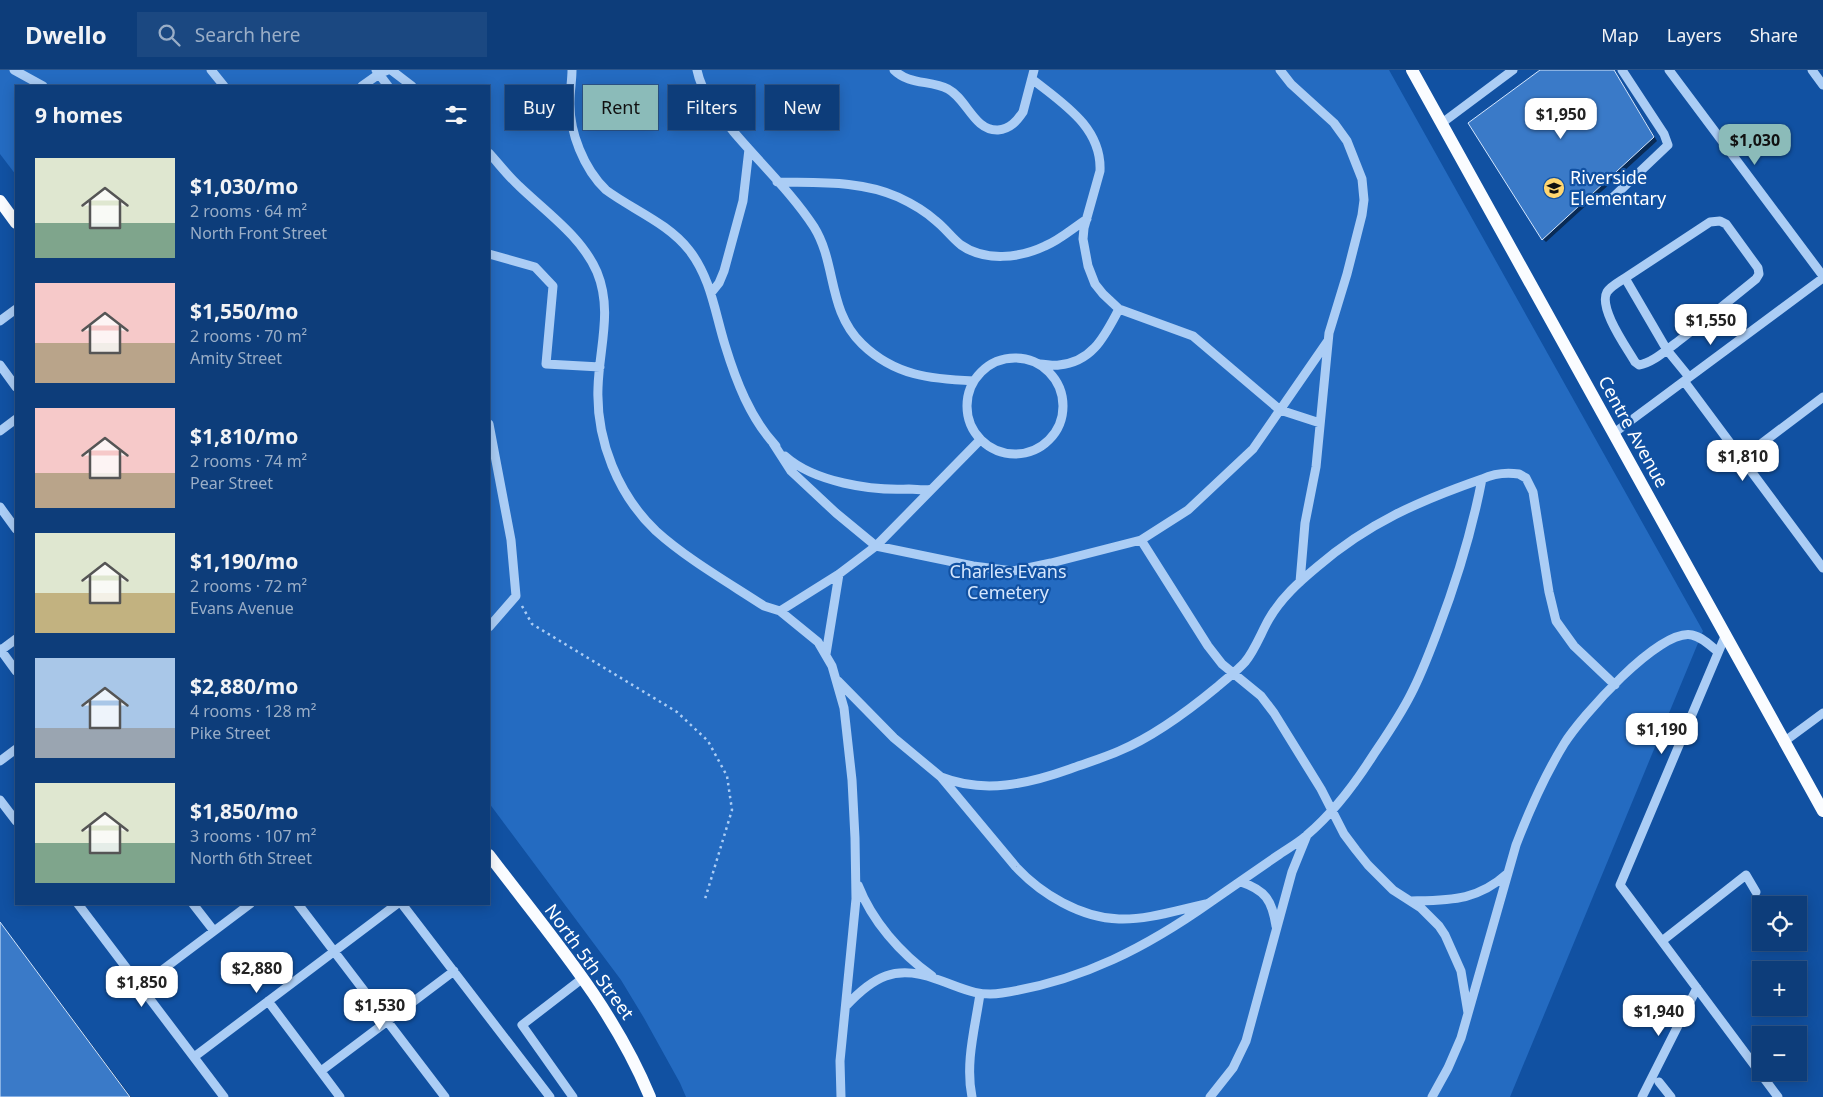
<!DOCTYPE html>
<html lang="en">
<head>
<meta charset="utf-8">
<style>
  body { margin:0; font-family:"Noto Sans",sans-serif; background:#1b4881; color:#f1f3f6; height:100vh; display:flex; flex-direction:column; font-size:19px; white-space:nowrap }
  * { box-sizing:border-box; margin:0 }
  p { font-size:16px; color:#9aaec7 }
  .icon { flex:none; width:28px; height:28px; fill:none; stroke:currentColor; stroke-width:2; stroke-linecap:round; stroke-linejoin:round }
  .map { position:relative; flex:1; overflow:hidden }
  .side { position:absolute; left:15px; top:15px; width:475px; height:820px; display:flex; flex-direction:column; background:#0d3d7a; border-radius:0px; box-shadow:0 2px 12px #0003,0 0 0 1px #2d568b }
  .side>* { flex:none }
  .banner { position:absolute; left:505px; top:15px; width:475px; height:45px; display:flex; gap:10px }
  .buttons { position:absolute; left:1752px; top:826px; display:grid; gap:10px }
  .buttons a { display:grid; place-items:center; width:55px; height:55px; border-radius:0px; background:#0d3d7a; box-shadow:0 2px 12px #0003,0 0 0 1px #2d568b; font-size:25px }
  .price { position:absolute; translate:-50% -42px; padding:0 11px; border-radius:10px; background:#fff; color:#222; font-size:16px; line-height:32px; filter:drop-shadow(0 1px 2px #0008) }
  .price::after { content:''; position:absolute; left:50%; top:30px; width:15px; height:11px; margin-left:-8px; background:inherit; clip-path:polygon(0 0,100% 0,50% 100%) }
  .price.on { background:#8bbbb9; color:#111 }
  ul { padding:0; list-style:none }
  li { display:flex; align-items:center; gap:15px; height:125px; padding:0 20px }
  li span { display:grid; place-items:center; flex:none; width:140px; height:100px; border-radius:0px; color:#555 }
  li>.icon { margin-inline-start:auto }
  span .icon { width:60px; height:60px; fill:#fffc; stroke-width:1 }
  li b { font-size:21px }
  h2 { display:flex; justify-content:space-between; align-items:center; height:60px; padding:0 20px; font-size:21px }
  .chip { padding:0 18px; border-radius:0px; background:#0d3d7a; box-shadow:0 2px 12px #0003,0 0 0 1px #2d568b; font-size:18px; line-height:45px }
  .chip.on { background:#8bbbb9; color:#111 }
  header { display:flex; align-items:center; gap:30px; box-sizing:border-box; height:70px; padding:0 25px; background:#0d3d7a; border-bottom:1px solid #2d568b }
  header strong { font-size:24px }
  nav { display:flex; gap:28px; margin-inline-start:auto; font-size:18px }
  .search { width:350px; height:45px; background:#1b4881; display:flex; align-items:center; gap:12px; box-sizing:border-box; padding:0 18px; border-radius:0px; color:#9aaec7; font-size:19px }
  .map>svg:first-child { display:block }
</style>
</head>
<body>
<header>
<strong>Dwello</strong>
<div class="search"><svg class="icon" aria-label="search" viewBox="0 0 24 24"><circle cx="10" cy="10" r="6"/><path d="M15 15l6 6"/></svg>Search here</div>
<nav><a>Map</a><a>Layers</a><a>Share</a></nav>
</header>
<div class="map">
<svg width="1823" height="1027" viewBox="0 0 1823 1027">
  <rect width="100%" height="100%" fill="#1151a2"/>
  <path fill="#246bc1" d="M0,0h1389l314,561 -193,466h-824l-6,-14 -36,-65 -23,-38 -132,-177v-717h-473v89l-16,-21z"/>
  <path fill="#0007" d="M1542,0h72l43,71 -111,101 -3,-3z
    M0,852l131,175h-131z"/>
  <path fill="#3a7ac8" stroke="#d5e7fe" d="M1540,0h74l40,67 -112,103 -74,-117z
    M0,852l130,175h-130z"/>
  <g fill="none" stroke-linecap="round" stroke-linejoin="round">
    <path stroke="#abcdf5" stroke-width="2.5" stroke-dasharray="2.5 4" stroke-linecap="butt" d="M522,536l10,18 145,88 31,29 19,35 5,34 -27,89"/>
    <path stroke="#abcdf5" stroke-width="9" d="M14,0l29,16
      M211,0l13,16
      M376,0l12,16
      M391,0l21,16
      M572,0c0,10 -2,21 -2,31 -1,31 14,68 36,89 27,20 62,33 83,60 22,28 26,63 36,95 11,36 25,73 51,101
      M697,0c5,24 21,42 36,61 26,31 59,62 81,96 23,37 13,83 48,117 33,32 69,35 112,37
      M894,0c15,15 36,10 54,19 19,10 26,42 50,41 12,-1 19,-9 25,-18l11,-42
      M1280,0l11,14 43,39 13,18 15,38 2,21 -2,15 -15,59 -18,59 -13,134 -11,56 -5,59
      M1669,0l154,206
      M1812,0l11,15
      M362,16l17,-12 9,-4
      M1442,53l71,-53
      M489,83c10,11 19,23 30,33 27,26 63,51 78,86 16,39 2,76 1,116 -2,52 20,107 58,143 31,28 73,52 108,75l16,5 38,31 14,24 12,42 8,72 3,58 1,61 -16,162 1,36
      M777,112c40,1 83,-2 121,15 13,6 27,14 38,24 9,7 16,17 25,24 24,17 59,13 84,1 15,-6 28,-18 42,-27
      M1608,132l60,-57 -4,-11 -42,-64
      M489,184l46,13 18,19 -7,78 54,3
      M1625,208l85,-56 10,-1 6,3 32,44 1,6 -3,5c-27,22 -53,43 -80,64 -11,8 -24,20 -37,22l-4,-3c-8,-14 -37,-54 -28,-70 4,-6 12,-10 18,-14l42,72 22,27
      M711,223l8,-10 5,-12 19,-70 6,-52
      M0,251l16,-12
      M967 336a48 48 0 1 1 96 0a48 48 0 1 1-96 0Z
      M1040,294c6,0 13,2 19,1 34,-3 46,-30 60,-56
      M0,295l16,22
      M1684,311l139,187
      M1320,353l-40,-13 47,-68
      M489,354l22,116 5,56 -27,31
      M0,361l16,-12
      M1614,363l209,-155
      M773,373l18,28 45,42 40,33 97,20 40,5 38,-8 90,-23 47,-30 65,-61 27,-39 -87,-74 -74,-27 -16,-15 -8,-10 -7,-18 -5,-27 1,-11 16,-57c2,-44 -38,-68 -68,-92
      M785,386c29,26 86,35 124,33 8,0 15,2 23,0
      M1741,389l82,-62
      M0,437l16,22
      M1141,470l67,106 14,18 39,32 13,17 47,76 23,45 12,16 12,15 25,25 28,18 18,18 6,9 16,36 7,42
      M780,541l59,-37 37,-28 104,-106
      M1726,564l-106,251 158,212
      M0,579l16,22
      M1,580l15,-11
      M826,584l13,-80
      M838,611l56,57 47,39 75,90c25,27 65,51 103,52 29,1 58,-9 87,-15
      M1785,671l38,-28
      M0,691l16,-12
      M941,707c43,17 87,7 129,-8 16,-6 33,-11 49,-18 36,-15 69,-40 98,-64 9,-8 20,-16 28,-25 10,-12 16,-29 24,-43 12,-21 30,-37 48,-52 51,-44 102,-66 165,-88
      M0,730l16,21
      M1241,812c24,8 31,18 35,44
      M858,815c14,36 42,68 74,91
      M1411,831c40,-1 66,0 97,-28
      M78,834l146,193
      M193,834l21,27
      M298,834l147,193
      M402,834l148,193
      M1662,871l84,-66 10,17
      M141,916l109,-82
      M268,931l72,96
      M846,936c27,-29 49,-42 90,-27 24,8 39,18 66,14 80,-12 145,-46 210,-92 22,-15 43,-30 65,-45 10,-7 21,-13 30,-21 26,-22 47,-50 65,-78 14,-21 28,-41 39,-63 11,-21 19,-43 27,-64 19,-50 34,-99 44,-151 13,-6 24,-7 37,-5l7,4 7,14 16,100 7,29 18,25 41,39
      M194,987l203,-153
      M321,1001l133,-100
      M1659,1012l12,15
      M573,1027l-51,-72 61,-47
      M972,1027c-7,-34 3,-69 8,-103
      M1210,1027l23,-29 13,-27 46,-169 15,-37
      M1432,1027l16,-29 13,-30 55,-193c13,-34 29,-70 48,-101 16,-26 95,-116 128,-109 10,2 19,11 26,17
      M1642,1027l55,-109"/>
    <path stroke="#fafcff" stroke-width="12" d="M1412,0l411,741
      M0,131l16,22
      M489,785c59,78 123,150 161,242"/>
  </g>
  <defs>
    <g id="school-disc" transform="scale(1.125)"><circle r="9.5" fill="#ffd670" stroke="#1151a2"/><path d="M0-5L7-2L0 1L-7-2ZM-4 1L0 2.5L4 1V4Q0 6-4 4Z" fill="#111"/></g>
  </defs>
  <g fill-rule="evenodd">
    <use href="#school-disc" x="1554" y="118"/>
  </g>
  <g text-anchor="middle" stroke-width="4.5" stroke-linejoin="round" paint-order="stroke">
    <g font-size="18" fill="#fff" stroke="#1151a2" text-anchor="start">
      <text x="1570" y="114">Riverside<tspan x="1570" dy="21">Elementary</tspan></text>
    </g>
    <g font-size="18" fill="#fff" stroke="#1151a2">
      <text transform="translate(1633 362) rotate(61)" y="6">Centre Avenue</text>
      <text transform="translate(589 892) rotate(54)" y="6">North 5th Street</text>
    </g>
    <g font-size="18" fill="#d5e7fe" stroke="#1151a2">
      <text x="1008" y="508">Charles Evans<tspan x="1008" dy="21">Cemetery</tspan></text>
    </g>
  </g>
</svg>
<div class="buttons">
<a><svg class="icon" aria-label="locate" viewBox="0 0 24 24"><circle cx="12" cy="12" r="6"/><path d="M12 2v4M12 18v4M2 12h4M18 12h4"/></svg></a>
<a>+</a>
<a>−</a>
</div>
<b class="price" style="left:1561px;top:70px">$1,950</b>
<b class="price on" style="left:1755px;top:96px">$1,030</b>
<b class="price" style="left:1711px;top:276px">$1,550</b>
<b class="price" style="left:1743px;top:412px">$1,810</b>
<b class="price" style="left:1662px;top:685px">$1,190</b>
<b class="price" style="left:257px;top:924px">$2,880</b>
<b class="price" style="left:142px;top:938px">$1,850</b>
<b class="price" style="left:380px;top:961px">$1,530</b>
<b class="price" style="left:1659px;top:967px">$1,940</b>
<div class="banner">
<a class="chip">Buy</a>
<a class="chip on">Rent</a>
<a class="chip">Filters</a>
<a class="chip">New</a>
</div>
<section class="side">
<h2>9 homes<svg class="icon" aria-label="filters" viewBox="0 0 24 24"><path d="M4 7h16M4 17h16"/><circle cx="9" cy="7" r="2"/><circle cx="15" cy="17" r="2"/></svg></h2>
<ul>
<li><span style="background:linear-gradient(#dfe7d0 65%,#7fa58c 0)"><svg class="icon" aria-label="home" viewBox="0 0 24 24"><path d="M3 11l9-7 9 7M6 9v11h12V9"/></svg></span><div><b>$1,030/mo</b><p>2 rooms · 64 m²</p><p>North Front Street</p></div></li>
<li><span style="background:linear-gradient(#f6c9c9 60%,#b9a48a 0)"><svg class="icon" aria-label="home" viewBox="0 0 24 24"><path d="M3 11l9-7 9 7M6 9v11h12V9"/></svg></span><div><b>$1,550/mo</b><p>2 rooms · 70 m²</p><p>Amity Street</p></div></li>
<li><span style="background:linear-gradient(#f6c9c9 65%,#b9a48a 0)"><svg class="icon" aria-label="home" viewBox="0 0 24 24"><path d="M3 11l9-7 9 7M6 9v11h12V9"/></svg></span><div><b>$1,810/mo</b><p>2 rooms · 74 m²</p><p>Pear Street</p></div></li>
<li><span style="background:linear-gradient(#dfe7d0 60%,#c2b280 0)"><svg class="icon" aria-label="home" viewBox="0 0 24 24"><path d="M3 11l9-7 9 7M6 9v11h12V9"/></svg></span><div><b>$1,190/mo</b><p>2 rooms · 72 m²</p><p>Evans Avenue</p></div></li>
<li><span style="background:linear-gradient(#a9c7e8 70%,#9aa5b1 0)"><svg class="icon" aria-label="home" viewBox="0 0 24 24"><path d="M3 11l9-7 9 7M6 9v11h12V9"/></svg></span><div><b>$2,880/mo</b><p>4 rooms · 128 m²</p><p>Pike Street</p></div></li>
<li><span style="background:linear-gradient(#dfe7d0 60%,#7fa58c 0)"><svg class="icon" aria-label="home" viewBox="0 0 24 24"><path d="M3 11l9-7 9 7M6 9v11h12V9"/></svg></span><div><b>$1,850/mo</b><p>3 rooms · 107 m²</p><p>North 6th Street</p></div></li>
</ul>
</section>
</div>
</body>
</html>
